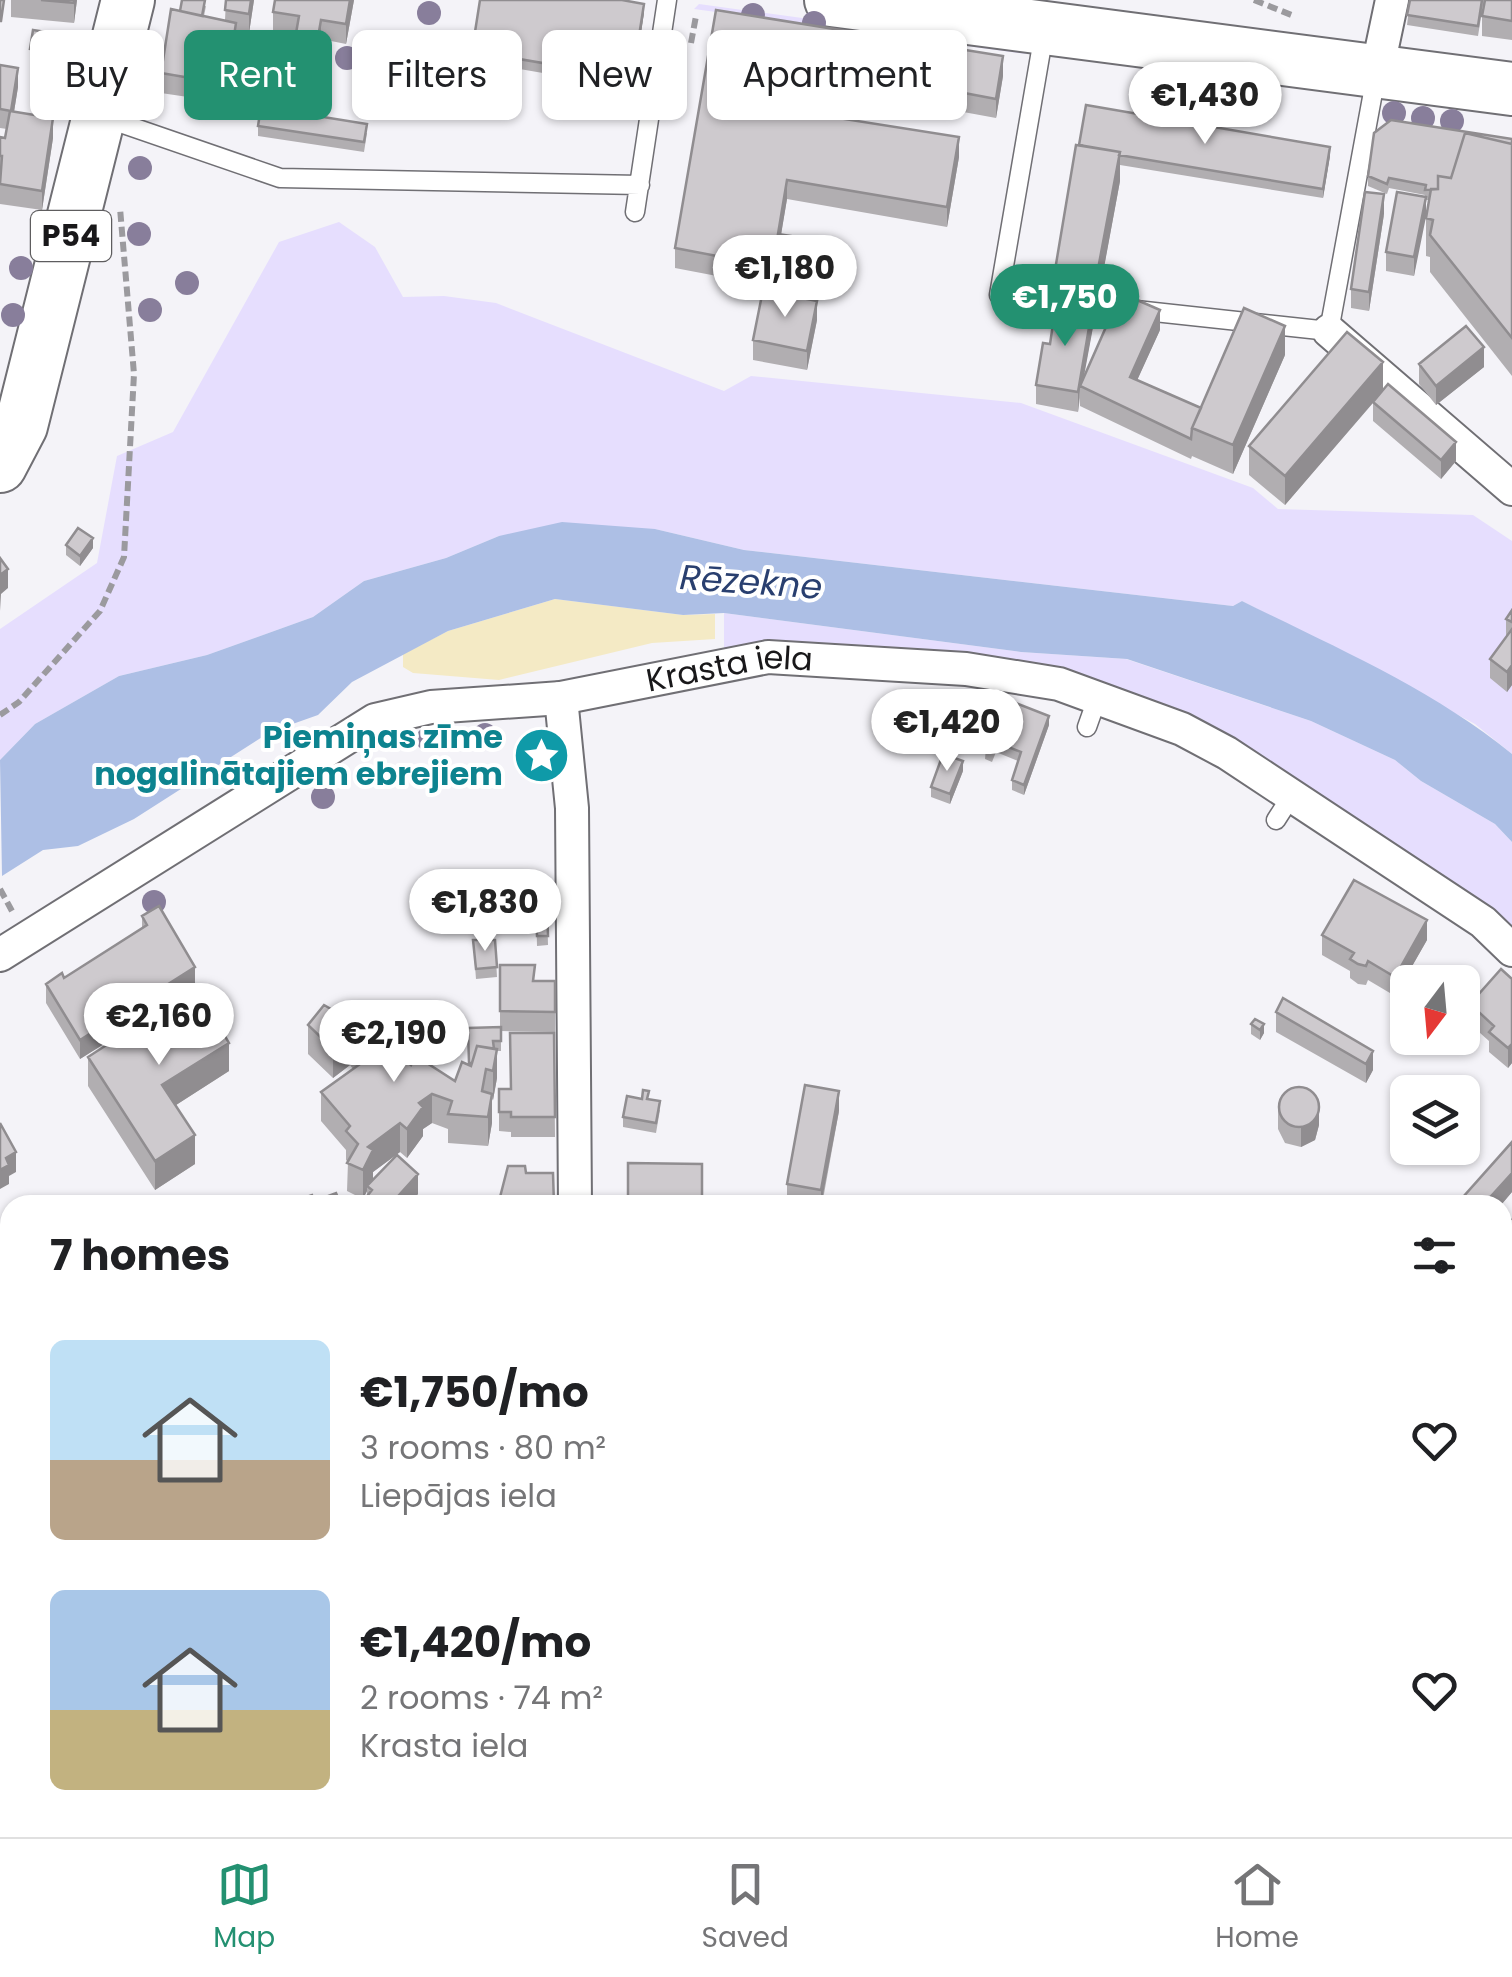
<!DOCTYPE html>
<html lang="en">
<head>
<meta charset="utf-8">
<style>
  :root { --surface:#fff; --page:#f2f2f2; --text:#202124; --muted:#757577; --line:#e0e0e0; --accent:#239171 }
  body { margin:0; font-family:Poppins,sans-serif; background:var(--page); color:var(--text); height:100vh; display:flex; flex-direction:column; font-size:38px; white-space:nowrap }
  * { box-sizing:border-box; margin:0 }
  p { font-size:32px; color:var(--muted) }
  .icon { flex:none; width:55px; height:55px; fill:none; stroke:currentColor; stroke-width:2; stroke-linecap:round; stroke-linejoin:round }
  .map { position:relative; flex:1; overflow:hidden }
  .side { position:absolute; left:0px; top:1195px; width:1512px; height:642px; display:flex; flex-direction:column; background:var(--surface); border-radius:30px 30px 0 0; box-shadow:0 2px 8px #0004 }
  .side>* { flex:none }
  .hud { position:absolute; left:30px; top:30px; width:1000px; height:90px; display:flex; gap:20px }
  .needle { width:65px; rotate:196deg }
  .tools { position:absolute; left:1390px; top:965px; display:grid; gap:20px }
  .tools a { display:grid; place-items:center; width:90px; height:90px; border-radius:15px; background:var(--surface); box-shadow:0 2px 8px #0004; font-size:50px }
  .price { position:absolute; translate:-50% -85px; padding:0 22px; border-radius:35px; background:#fff; color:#222; font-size:32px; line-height:65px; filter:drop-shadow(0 2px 5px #0008) }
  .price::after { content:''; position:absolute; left:50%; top:60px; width:30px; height:22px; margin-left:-15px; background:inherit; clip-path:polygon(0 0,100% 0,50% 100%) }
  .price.on { background:var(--accent); color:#fff }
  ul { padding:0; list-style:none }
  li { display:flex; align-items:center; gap:30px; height:250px; padding:0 50px }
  li span { display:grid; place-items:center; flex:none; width:280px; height:200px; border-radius:15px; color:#555 }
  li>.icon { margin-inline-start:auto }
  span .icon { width:120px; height:120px; fill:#fffc; stroke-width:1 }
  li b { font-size:42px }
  h2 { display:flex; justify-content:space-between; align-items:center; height:120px; padding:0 50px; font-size:42px }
  .tag { padding:0 35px; border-radius:15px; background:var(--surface); box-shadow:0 2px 8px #0004; font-size:35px; line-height:90px }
  .tag.on { background:var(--accent); color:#fff }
  .tabs { display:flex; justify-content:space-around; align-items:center; height:140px; border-top:2px solid var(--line); background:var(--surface); font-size:28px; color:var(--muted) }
  .tabs a { display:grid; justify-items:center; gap:5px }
  .tabs .on { color:var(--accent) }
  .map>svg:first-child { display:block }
</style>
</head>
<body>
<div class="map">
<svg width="1512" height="1837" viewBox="0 0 1512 1837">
  <rect width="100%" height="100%" fill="#f4f3f8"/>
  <path fill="#f2e4f8" d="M10,1760V1828H715L718,1837H0V1765Z"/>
  <path fill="#e6defe" d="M699,4L1021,48L1026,54L694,9Z
    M339,222L375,247L403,297L444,296L496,303L724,391L751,376L1021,403L1253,488L1278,509L1473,515L1512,541V754L1475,724L1242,601L1233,606L744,550L655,529L499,536L446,558L364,581L313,617L207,655L119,676L35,724L0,760V629L97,563L117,456L173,432L279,242Z
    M724,613L1021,652L1126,659L1311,721L1395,760L1421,781L1495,824L1512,842V930L1455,883L1220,733L880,651L781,641L724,649Z
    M1503,1332H1512V1837H1219L1216,1828H1502Z
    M767,1828H1049L1050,1837H771Z"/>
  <path fill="#f4eac5" d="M555,599L683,615L715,614V639L652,643L499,680L413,673L403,667V654L448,631Z"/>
  <path fill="#adbfe5" d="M562,522L655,529L744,550L1233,606L1242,601C1334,647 1431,688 1512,754V842L1495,824L1421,781L1395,760L1311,721L1127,659L1021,652L724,613L683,615L555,599L448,631L352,682L318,715L270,732L134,819L78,846L43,850L2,876L0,760L35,724L119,676L207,655L313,617L364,581L446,558L499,536Z
    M1048,1828H1154L1156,1837H1050Z"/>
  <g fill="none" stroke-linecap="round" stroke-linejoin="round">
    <defs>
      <path id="lane" d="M103,117L280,178L640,185
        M635,212L667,0
        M999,295L1044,33
        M1136,310L1329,331L1376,76
        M1087,727L1098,696
        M1276,820L1292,795
        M1502,1239L1512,1229
        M1502,1318H1512
        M0,1548L10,1540
        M1198,1828L1201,1837
        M12,1833L20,1828"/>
      <g id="street">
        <path d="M1377,71L1392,0"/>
        <path d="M1329,331L1512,489"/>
        <path d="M561,698L572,808L575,1205"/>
        <path id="s1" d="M0,955L375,720L431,707L561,698L768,657L966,669L1059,684L1182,729L1227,753L1483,922L1512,950"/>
        <path d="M749,1828L753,1837"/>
      </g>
      <path id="primary" d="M831,0L1512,89
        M0,466L21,426L128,0"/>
    </defs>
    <use href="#lane" stroke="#706f74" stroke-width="21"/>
    <use href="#street" stroke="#706f74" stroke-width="36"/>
    <use href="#primary" stroke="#706f74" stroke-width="56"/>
    <path stroke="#9b9a9e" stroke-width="6" stroke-dasharray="10 5" stroke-linecap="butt" d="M1254,0L1294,16
      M691,43L696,16
      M0,715L19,702L100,611L124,557L134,374L120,208
      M0,889L12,911
      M89,1837L103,1828
      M322,1837L325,1828
      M465,1837L479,1828"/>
    <use href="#lane" stroke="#fff" stroke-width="18"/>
    <use href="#street" stroke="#fff" stroke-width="32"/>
    <use href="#primary" stroke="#fff" stroke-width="52"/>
  </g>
  <g fill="#887e9b">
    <circle cx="429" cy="13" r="12"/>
    <circle cx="753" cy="15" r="12"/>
    <circle cx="814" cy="23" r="12"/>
    <circle cx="347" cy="58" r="12"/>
    <circle cx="268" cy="65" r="12"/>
    <circle cx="1394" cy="113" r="12"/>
    <circle cx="1423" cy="118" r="12"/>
    <circle cx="1452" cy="121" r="12"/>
    <circle cx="140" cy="168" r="12"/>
    <circle cx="139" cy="234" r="12"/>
    <circle cx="21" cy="268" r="12"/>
    <circle cx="187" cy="283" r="12"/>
    <circle cx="150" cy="310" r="12"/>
    <circle cx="13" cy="315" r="12"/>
    <circle cx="485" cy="735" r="12"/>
    <circle cx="428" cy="739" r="12"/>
    <circle cx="323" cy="797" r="12"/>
    <circle cx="154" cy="902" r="12"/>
  </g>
  <path fill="#b1aeb1" d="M11,0H77L74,23L11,17Z
    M226,0H254L249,33L236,31V42L229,88L211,85L208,100L161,93V73L180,11L206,6L204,16L225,20Z
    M275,0H354L346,44L321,39L317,63L295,59V35L273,32V12Z
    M1410,0H1512V40L1482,36V16L1484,6L1483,5L1478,36L1407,25Z
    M716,10L1003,76L996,118L822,86L818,111L804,109V113L959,157L947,227L787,199L781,234L791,256L785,289L675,268V248Z
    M644,13L637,59L577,49L572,78L472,61V51Z
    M59,44L57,62L30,59V49Z
    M0,65L18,87L14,112L53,138L42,210L0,204V137L5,138L7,129L0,128Z
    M258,126L367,133L364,152L258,136Z
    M1512,139V376L1430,272V257L1426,256V218L1429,200H1426L1414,276L1386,271V252L1425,195L1389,188L1387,194L1368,186V176Z
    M1076,145L1330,156L1323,198L1120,165V181L1083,379L1160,330L1137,380L1201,408L1285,355L1233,474L1192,456L1191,459L1080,406V398L1078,412L1036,404V385L1050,344L1053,323H1051V294Z
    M1384,214L1369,311L1351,308V289Z
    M817,320L807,370L753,360V340Z
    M1419,364L1484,367L1436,405L1419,384Z
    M1383,390L1456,461L1441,479L1373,421V403L1285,505L1249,475V446Z
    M66,545L93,548L80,566L66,555Z
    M1512,610V685L1507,692L1490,678V659L1506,637V619Z
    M1049,725L1024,795L1012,790V780L1018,761L996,752L992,762L985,759L986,747L972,742V732Z
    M963,771L950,804L931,797V787Z
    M536,906H547L548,945L537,946Z
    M142,916L195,987L80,1059L46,1003V984L64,978L142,928Z
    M1322,935L1427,940L1395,996L1368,980L1366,985L1358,984L1350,978V971L1322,955Z
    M473,940H495L497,977L476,979Z
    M500,965L535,981H555V1032L501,1031V1051H497V1078L493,1100L492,1099V1123L488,1146L448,1143V1129L432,1123L423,1129V1136L407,1158L400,1152L373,1172L372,1181L418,1194L408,1205H364V1200L367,1196V1191L363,1199L347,1191L348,1162L346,1160V1150L321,1121V1092L353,1069L350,1065L333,1078L308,1054V1025L363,1035L397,1054L411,1065L455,1081L469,1065L468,1028L500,1027Z
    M1512,979V1063L1508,1068L1489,1052V1041L1470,1024V1004Z
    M1276,1012L1373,1051V1070L1366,1083L1276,1032Z
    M1251,1024L1264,1033L1260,1040L1251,1034Z
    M554,1033L555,1137H511V1132L499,1131V1089H510Z
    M88,1057L229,1071L176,1105L195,1164L155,1190L88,1086Z
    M649,1099L660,1110L656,1133L623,1127V1117Z
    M1278,1109L1319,1125L1315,1140L1301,1147L1285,1143L1278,1129Z
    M839,1111L822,1205L787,1204V1184Z
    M1512,1192L1501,1205H1464V1196Z"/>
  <path fill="#908d90" d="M74,0H77L74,23Z
    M251,0H254L249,33V14Z
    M350,0H354L346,44V24Z
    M644,4V13L637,59V49Z
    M321,20V39L317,63V43Z
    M236,23V42L229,88V68Z
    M1003,56V76L996,118V99Z
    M211,65V85L208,100V81Z
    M822,66V86L818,111V91Z
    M18,68V87L11,130V111Z
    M53,118V138L42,210V191Z
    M959,137V157L947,227V207Z
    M1330,147V156L1323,198V189Z
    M1120,152V181L1082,387L1080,386L1078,412V392L1092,310V301Z
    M787,180V199L778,253V234Z
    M1384,194V214L1369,311V292Z
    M1426,197V217L1414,276V257Z
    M791,236V256L785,289V269Z
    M817,301V320L807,370V351Z
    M1160,310V330L1130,396V377Z
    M1285,326V355L1233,474V445Z
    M1484,347V367L1436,405V386Z
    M1383,362V391L1285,505V476Z
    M1456,442V461L1441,479V460Z
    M93,538V548L80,566V556Z
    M8,569V588L1,594L0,611V575Z
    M1512,665V685L1507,692V672Z
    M1049,716V725L1024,795V785Z
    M963,761V771L950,804V794Z
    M1427,920V940L1395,996V977Z
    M195,967V987L80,1059V1040Z
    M1264,1024V1033L1260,1040V1030Z
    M350,1036V1065L333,1078V1049Z
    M229,1043V1071L162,1114V1085Z
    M1512,1044V1063L1508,1068V1048Z
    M497,1049V1078L493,1100V1071Z
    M1373,1051V1070L1366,1083V1064Z
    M839,1091V1111L821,1205V1190Z
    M432,1094V1123L423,1129V1136L407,1158V1129L419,1103Z
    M492,1094V1123L488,1146V1117Z
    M1319,1105V1125L1315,1140L1301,1147V1128Z
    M400,1123V1152L373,1172V1179L369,1187L367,1186V1191L363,1199V1170L368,1147Z
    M195,1135V1164L155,1190V1161Z
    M16,1152V1172L9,1176V1184L0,1189V1170L6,1158Z
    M1512,1173V1192L1501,1205H1483Z
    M418,1174V1194L408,1205H390Z
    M269,1828H294V1837H254Z
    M816,1828H820V1836L788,1837Z"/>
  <path fill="#cecace" stroke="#908d90" stroke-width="2.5" d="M0,0H4L1,21H0Z
    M41,0H74V3Z
    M182,0H205L202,16L180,11Z
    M226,0H251L249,14L225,10Z
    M275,0H350L346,24L321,20L317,43L295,39L299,16L273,12Z
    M480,0H622L644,4L637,49L577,39L572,68L472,51Z
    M1410,0H1482L1478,26L1407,15Z
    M1485,0H1512V21L1482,16Z
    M171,9L236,23L229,68L211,65L208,81L161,73Z
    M716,10L1003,56L996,99L822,66L818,91L804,89L800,112L959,137L947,207L787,180L778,234L791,236L785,269L675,248Z
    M33,30L59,34L57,52L30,49Z
    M0,65L18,68L11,111L0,109Z
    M1086,105L1330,147L1323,189L1119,155L1120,152L1079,145Z
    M261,107L367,124L364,142L258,126Z
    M10,111L53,118L42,191L0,184L2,156H0V137L5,138Z
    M1391,120L1512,139V144L1465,133L1451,178L1438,176V189L1425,190L1426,185L1389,178L1387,184L1368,176L1374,133Z
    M1465,133L1512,144V338L1430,235L1433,220L1426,218L1431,189H1438V176L1451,178Z
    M1076,145L1120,152L1092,301L1051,294Z
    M1365,192L1384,194L1369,292L1351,289Z
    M1397,192L1426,197L1414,257L1386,252Z
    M763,290L817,301L807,351L753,340Z
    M1121,293L1160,310L1130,377L1201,408L1192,428L1191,439L1080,386Z
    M1056,304L1092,310L1078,392L1036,385L1043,343L1050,344Z
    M1244,308L1285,326L1233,445L1192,428Z
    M1466,326L1484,347L1436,386L1419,364Z
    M1347,332L1383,362L1285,476L1249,446Z
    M1388,384L1456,442L1441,460L1373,402Z
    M78,528L93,538L80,556L66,545Z
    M0,558L8,569L0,575Z
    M1512,610V622L1506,619Z
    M1512,629V665L1507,672L1490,659Z
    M998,696L1049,716L1024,785L1012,780L1021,752L996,742L992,752L985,749L990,739L972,732L984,698L996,702Z
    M943,754L963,761L950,794L931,787Z
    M1354,880L1427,920L1395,977L1368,961L1366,966L1358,964L1350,959L1354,953L1322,935Z
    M159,906L195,967L80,1040L46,984L62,973L64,978L147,925L142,916Z
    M536,906H547L548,936H537Z
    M473,940H495L497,967L476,969Z
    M500,965H535L533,981H555V1012L500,1011Z
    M1501,969L1512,979V1044L1508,1048L1489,1032L1494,1026L1470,1004Z
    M196,987L229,1043L162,1085L195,1135L155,1161L88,1057Z
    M1283,998L1373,1051L1366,1064L1276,1012Z
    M324,1005L355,1023L363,1035L377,1026L397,1054L411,1065L416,1056L455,1081L462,1062L471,1066L477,1046L497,1049L493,1071L486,1069L482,1091L492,1094L488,1117L448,1114L452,1101L432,1094L419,1103L423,1107L407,1129L400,1123L368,1147L373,1150L363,1170L347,1163L358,1144L346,1131L350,1126L321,1092L367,1059L350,1036L333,1049L308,1025Z
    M1255,1019L1264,1024L1260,1030L1251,1024Z
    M501,1027V1041H493L494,1049L477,1046L472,1063H469L468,1028Z
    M510,1033H554L555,1117H511V1112H499V1089H511Z
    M805,1085L839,1091L821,1190L787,1184Z
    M1279 1107a20 20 0 1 1 40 0a20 20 0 1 1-40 0Z
    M643,1090L649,1091L647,1099L660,1101L656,1123L623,1117L627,1096L642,1099Z
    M0,1123L16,1152L6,1158L9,1165L0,1170Z
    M1512,1142V1173L1483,1205H1474L1464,1196Z
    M397,1155L418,1174L390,1205H369L364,1200L372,1190L367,1186Z
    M628,1163L702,1164V1205H628Z
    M508,1166H525L526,1173H553L554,1205H498Z
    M336,1193L341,1205H304L301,1199L312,1195L315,1201Z
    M439,1199L456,1205H436Z
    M120,1828H269L254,1837H105Z
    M785,1828H816L788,1836Z"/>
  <defs>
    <symbol id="sight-disc" viewBox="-11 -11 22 22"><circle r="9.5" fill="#0f9aa8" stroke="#fff"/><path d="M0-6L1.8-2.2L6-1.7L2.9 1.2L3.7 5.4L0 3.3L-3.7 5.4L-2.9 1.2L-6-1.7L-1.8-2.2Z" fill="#fff"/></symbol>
  </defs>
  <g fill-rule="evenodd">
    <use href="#sight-disc" x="510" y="724" width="63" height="63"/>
  </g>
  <g text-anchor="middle" stroke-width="8" stroke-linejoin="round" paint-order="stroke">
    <rect fill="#fff" stroke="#5e5d5f" stroke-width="2.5" x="31" y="211" width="80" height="50" rx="8"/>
    <g font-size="30" font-weight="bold" fill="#19181a">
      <text x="71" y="246">P54</text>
    </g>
    <g font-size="32" fill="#19181a" stroke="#fff">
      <text dy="11" stroke="none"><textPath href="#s1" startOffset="802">Krasta iela</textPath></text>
    </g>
    <g font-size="32" font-weight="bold" fill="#0d838f" stroke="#fff" text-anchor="end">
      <text x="503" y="748">Piemiņas zīme<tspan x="503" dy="37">nogalinātajiem ebrejiem</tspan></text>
    </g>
    <g font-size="35" font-style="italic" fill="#293f6f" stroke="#fff">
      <text transform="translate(751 582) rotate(4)" y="12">Rēzekne</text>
    </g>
  </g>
</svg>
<div class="tools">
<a><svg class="needle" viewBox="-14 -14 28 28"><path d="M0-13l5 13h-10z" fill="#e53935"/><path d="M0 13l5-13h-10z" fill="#757577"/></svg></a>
<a><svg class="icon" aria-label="layers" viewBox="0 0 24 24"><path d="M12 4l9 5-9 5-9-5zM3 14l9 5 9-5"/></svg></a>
</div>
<b class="price" style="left:1205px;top:147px">€1,430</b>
<b class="price" style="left:785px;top:320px">€1,180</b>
<b class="price on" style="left:1065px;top:349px">€1,750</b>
<b class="price" style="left:947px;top:774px">€1,420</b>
<b class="price" style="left:485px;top:954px">€1,830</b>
<b class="price" style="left:159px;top:1068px">€2,160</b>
<b class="price" style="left:394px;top:1085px">€2,190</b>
<div class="hud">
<a class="tag">Buy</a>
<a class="tag on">Rent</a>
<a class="tag">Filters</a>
<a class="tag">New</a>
<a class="tag">Apartment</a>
</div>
<section class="side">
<h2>7 homes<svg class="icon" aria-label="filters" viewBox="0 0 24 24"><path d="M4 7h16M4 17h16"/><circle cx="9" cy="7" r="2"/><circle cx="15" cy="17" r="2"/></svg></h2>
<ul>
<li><span style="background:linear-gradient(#bfe0f5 60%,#b9a48a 0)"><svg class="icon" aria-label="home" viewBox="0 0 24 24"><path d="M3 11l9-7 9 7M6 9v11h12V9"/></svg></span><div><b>€1,750/mo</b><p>3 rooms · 80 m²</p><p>Liepājas iela</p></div><svg class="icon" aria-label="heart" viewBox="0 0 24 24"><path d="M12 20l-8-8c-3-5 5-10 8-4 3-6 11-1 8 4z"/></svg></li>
<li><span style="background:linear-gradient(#a9c7e8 60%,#c2b280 0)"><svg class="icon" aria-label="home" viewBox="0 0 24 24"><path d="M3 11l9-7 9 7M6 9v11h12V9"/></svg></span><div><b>€1,420/mo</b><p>2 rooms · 74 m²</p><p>Krasta iela</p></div><svg class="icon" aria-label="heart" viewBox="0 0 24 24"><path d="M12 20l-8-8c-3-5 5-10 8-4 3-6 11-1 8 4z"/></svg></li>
</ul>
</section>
</div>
<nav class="tabs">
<a class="on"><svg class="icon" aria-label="map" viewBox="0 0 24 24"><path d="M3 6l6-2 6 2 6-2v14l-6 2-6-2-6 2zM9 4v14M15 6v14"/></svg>Map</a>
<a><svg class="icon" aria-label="saved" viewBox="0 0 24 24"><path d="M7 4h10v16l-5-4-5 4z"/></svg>Saved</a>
<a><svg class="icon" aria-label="home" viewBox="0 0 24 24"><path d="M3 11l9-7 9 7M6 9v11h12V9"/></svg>Home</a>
</nav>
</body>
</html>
